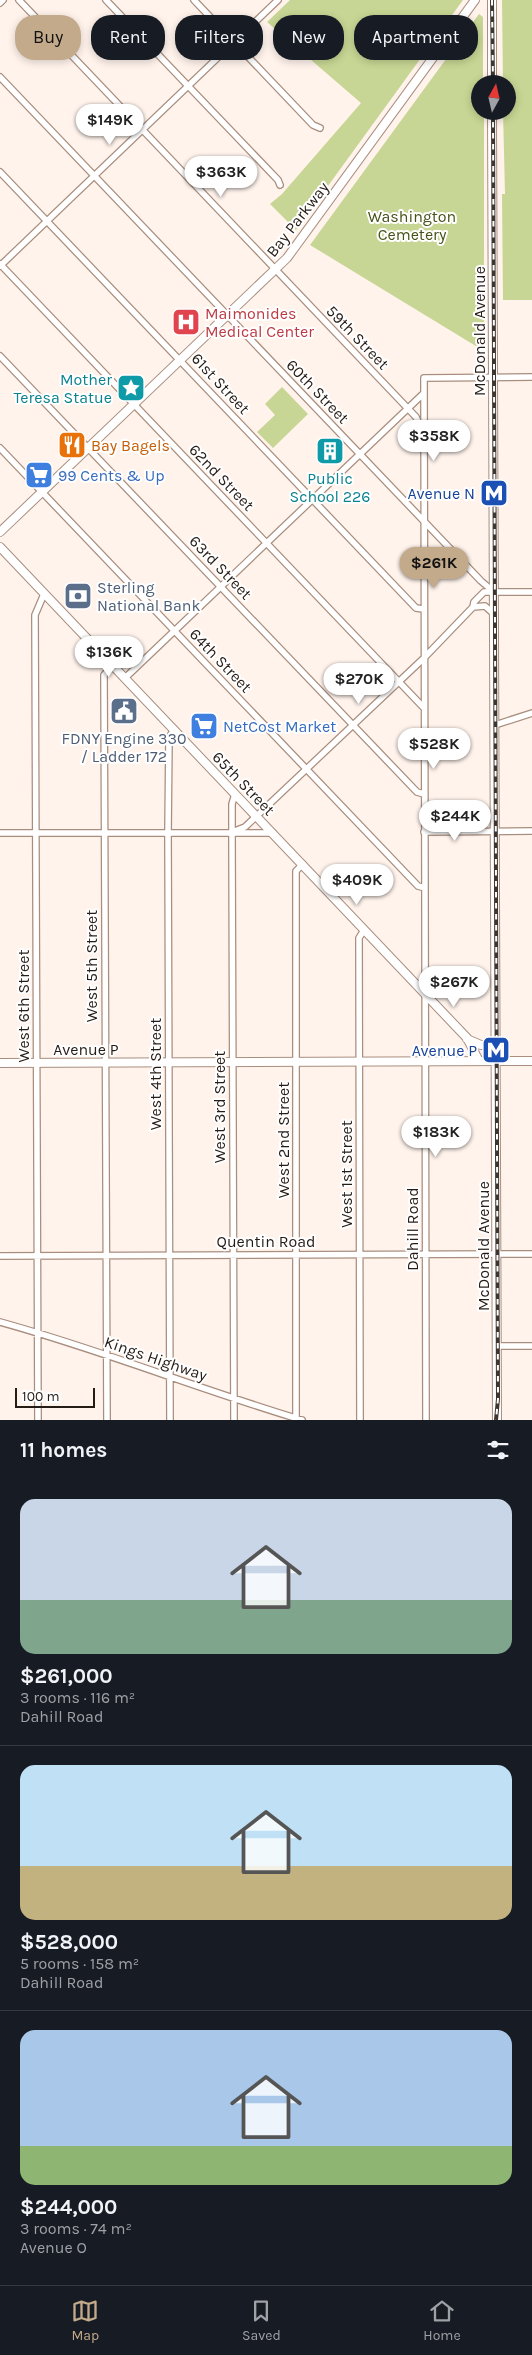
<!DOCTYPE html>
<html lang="en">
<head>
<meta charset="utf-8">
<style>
  :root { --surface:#171b24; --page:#20242c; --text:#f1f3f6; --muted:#9ea1a6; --line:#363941; --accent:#c3aa8b }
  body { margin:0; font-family:Karla,sans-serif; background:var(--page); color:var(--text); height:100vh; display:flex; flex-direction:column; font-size:19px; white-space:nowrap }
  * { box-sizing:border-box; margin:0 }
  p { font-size:16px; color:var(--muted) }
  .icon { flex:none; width:28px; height:28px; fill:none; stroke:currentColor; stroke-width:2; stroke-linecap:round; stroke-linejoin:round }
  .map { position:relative; height:1420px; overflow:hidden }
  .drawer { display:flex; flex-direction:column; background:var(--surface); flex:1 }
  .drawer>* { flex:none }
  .hud { position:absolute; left:15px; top:15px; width:502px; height:45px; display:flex; gap:10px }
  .needle { width:32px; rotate:8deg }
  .controls { position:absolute; left:471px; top:75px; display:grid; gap:10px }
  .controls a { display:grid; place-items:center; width:45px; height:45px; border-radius:50%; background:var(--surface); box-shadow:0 2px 8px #0003; font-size:25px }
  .scale { position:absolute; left:15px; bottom:12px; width:80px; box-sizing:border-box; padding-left:5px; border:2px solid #261c16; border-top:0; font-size:14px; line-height:18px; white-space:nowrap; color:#261c16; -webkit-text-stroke:4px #fff; paint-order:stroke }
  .price { position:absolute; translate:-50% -42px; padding:0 11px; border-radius:18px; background:#fff; color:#222; font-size:16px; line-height:32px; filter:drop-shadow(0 1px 2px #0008) }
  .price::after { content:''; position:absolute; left:50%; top:30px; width:15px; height:11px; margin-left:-8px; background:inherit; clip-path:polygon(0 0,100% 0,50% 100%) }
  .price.selected { background:var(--accent); color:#111 }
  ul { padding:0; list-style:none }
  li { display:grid; align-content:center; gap:10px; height:265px; padding:0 20px }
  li+li { border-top:1px solid var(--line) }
  li span { display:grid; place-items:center; height:155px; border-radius:15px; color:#555 }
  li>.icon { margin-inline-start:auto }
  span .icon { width:90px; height:90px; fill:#fffc; stroke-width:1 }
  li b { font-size:21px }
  h2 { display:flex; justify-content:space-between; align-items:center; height:60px; padding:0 20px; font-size:21px }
  .pill { padding:0 18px; border-radius:20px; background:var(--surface); box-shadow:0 2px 8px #0003; font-size:18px; line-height:45px }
  .pill.selected { background:var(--accent); color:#111 }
  .menu { display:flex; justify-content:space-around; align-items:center; height:70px; border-top:1px solid var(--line); background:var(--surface); font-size:14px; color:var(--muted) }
  .menu a { display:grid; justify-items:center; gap:2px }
  .menu .selected { color:var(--accent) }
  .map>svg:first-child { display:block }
</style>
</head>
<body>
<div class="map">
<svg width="532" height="1420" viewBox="0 0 532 1420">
  <rect width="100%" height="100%" fill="#fff3ec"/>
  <path fill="#c7d694" d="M290,0H463L296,230L270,204L282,194L361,103L267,22Z
    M502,0H532V300H503L502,194H505L503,111H508V84H503Z
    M479,14L483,17V84H480V111H484V351L310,245Z
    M282,387L308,414L273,448L257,432L275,415L265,404Z"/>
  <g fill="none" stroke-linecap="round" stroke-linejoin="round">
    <defs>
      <path id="minor" d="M19,0L416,417L423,433
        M106,0L278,180L280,185
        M194,0L313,125L320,128
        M0,3L3,0
        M0,77L481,581L494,592
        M0,172L416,608L423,609
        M0,264L424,708
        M0,266L278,0
        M0,356L417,792L424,794
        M0,448L418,886L425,888
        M473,607L485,606L494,614
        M125,678L423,394
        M495,725L532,713
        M232,832L245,827L424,658L473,607L474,602L484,592H532
        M424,832L532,831
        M0,833H273
        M0,1256L532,1254
        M0,1322C102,1350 201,1390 302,1420
        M497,1346H532
        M296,1418V871L303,864
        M38,1420L35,615L44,594
        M107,1420L104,675L113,665
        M170,1420L168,833L169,738L174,729
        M234,1420L232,840V804L235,794
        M360,1420L359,938L364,930
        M426,1420L424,378L532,377"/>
      <path id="major" d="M492,0V84
        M492,111L497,1420
        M0,532L287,258L475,0
        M0,547L467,1038L479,1061
        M467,1039L481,1045H496
        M0,1063L532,1061"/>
    </defs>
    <use href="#minor" stroke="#a98e7e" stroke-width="8"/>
    <use href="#major" stroke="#a98e7e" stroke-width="10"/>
    <use href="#minor" stroke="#fff" stroke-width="5.5"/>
    <use href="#major" stroke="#fff" stroke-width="8"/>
    <defs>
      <path id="rail" d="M492,0L493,84
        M493,111L498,1399L496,1420"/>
    </defs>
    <use href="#rail" stroke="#3f352f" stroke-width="4"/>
    <use href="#rail" stroke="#fff" stroke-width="2" stroke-dasharray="5.5" stroke-linecap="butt"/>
  </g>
  <defs>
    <symbol id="hospital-square" viewBox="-11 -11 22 22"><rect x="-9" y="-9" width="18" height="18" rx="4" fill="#e0444e" stroke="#fff"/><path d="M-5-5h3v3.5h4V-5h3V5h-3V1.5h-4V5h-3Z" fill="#fff"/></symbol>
    <symbol id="sight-square" viewBox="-11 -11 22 22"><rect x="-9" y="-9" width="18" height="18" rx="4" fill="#0f9aa8" stroke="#fff"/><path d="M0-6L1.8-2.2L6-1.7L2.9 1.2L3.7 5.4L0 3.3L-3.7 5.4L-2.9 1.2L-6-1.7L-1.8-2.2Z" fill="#fff"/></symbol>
    <symbol id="restaurant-square" viewBox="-11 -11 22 22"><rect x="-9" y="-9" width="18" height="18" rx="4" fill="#e8710a" stroke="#fff"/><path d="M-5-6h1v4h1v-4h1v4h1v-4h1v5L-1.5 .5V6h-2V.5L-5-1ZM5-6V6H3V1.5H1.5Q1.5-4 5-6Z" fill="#fff"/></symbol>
    <symbol id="building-square" viewBox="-11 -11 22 22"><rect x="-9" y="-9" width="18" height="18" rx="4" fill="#0f9aa8" stroke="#fff"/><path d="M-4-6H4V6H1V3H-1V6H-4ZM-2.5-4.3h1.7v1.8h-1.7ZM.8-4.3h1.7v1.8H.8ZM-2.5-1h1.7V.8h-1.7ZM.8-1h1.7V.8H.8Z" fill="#fff"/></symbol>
    <symbol id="supermarket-square" viewBox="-11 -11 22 22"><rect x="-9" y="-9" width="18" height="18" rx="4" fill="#3f7fe0" stroke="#fff"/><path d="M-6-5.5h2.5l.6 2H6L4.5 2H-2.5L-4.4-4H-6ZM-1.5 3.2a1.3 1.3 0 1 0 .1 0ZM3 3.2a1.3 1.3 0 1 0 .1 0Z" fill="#fff"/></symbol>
    <symbol id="metro-square" viewBox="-11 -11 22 22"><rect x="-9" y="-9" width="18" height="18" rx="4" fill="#1a4fb4" stroke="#fff"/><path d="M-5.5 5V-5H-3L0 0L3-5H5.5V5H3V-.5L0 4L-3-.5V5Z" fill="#fff"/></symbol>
    <symbol id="bank-square" viewBox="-11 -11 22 22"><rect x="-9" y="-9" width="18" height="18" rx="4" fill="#5c6f8a" stroke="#fff"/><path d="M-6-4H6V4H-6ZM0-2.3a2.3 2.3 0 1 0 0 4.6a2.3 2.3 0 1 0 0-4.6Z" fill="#fff"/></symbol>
    <symbol id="civic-square" viewBox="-11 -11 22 22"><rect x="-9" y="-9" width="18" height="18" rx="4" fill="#5c6f8a" stroke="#fff"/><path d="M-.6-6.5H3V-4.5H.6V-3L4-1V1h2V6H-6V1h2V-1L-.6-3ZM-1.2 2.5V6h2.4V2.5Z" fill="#fff"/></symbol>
  </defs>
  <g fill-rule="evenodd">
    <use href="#hospital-square" x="170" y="306" width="32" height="32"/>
    <use href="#sight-square" x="115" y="372" width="32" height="32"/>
    <use href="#restaurant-square" x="56" y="429" width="32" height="32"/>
    <use href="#building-square" x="314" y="435" width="32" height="32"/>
    <use href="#supermarket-square" x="23" y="459" width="32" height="32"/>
    <use href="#metro-square" x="478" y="477" width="32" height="32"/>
    <use href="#bank-square" x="62" y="580" width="32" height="32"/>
    <use href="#civic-square" x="108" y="695" width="32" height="32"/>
    <use href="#supermarket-square" x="188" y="710" width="32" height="32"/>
    <use href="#metro-square" x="480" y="1034" width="32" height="32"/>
  </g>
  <g text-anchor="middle" stroke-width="4" stroke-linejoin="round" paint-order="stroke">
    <g font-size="16" fill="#475217" stroke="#fff">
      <text x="412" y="222">Washington<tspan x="412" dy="18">Cemetery</tspan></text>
    </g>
    <g font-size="16" fill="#261c16" stroke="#fff">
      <text transform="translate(297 219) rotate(-52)" y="6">Bay Parkway</text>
      <text transform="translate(479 331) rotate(-90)" y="6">McDonald Avenue</text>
      <text transform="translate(358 337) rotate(46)" y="6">59th Street</text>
      <text transform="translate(221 383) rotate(47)" y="6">61st Street</text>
      <text transform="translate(318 391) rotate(46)" y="6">60th Street</text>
      <text transform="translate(222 477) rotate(46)" y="6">62nd Street</text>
      <text transform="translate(221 567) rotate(46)" y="6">63rd Street</text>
      <text transform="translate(221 660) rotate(46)" y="6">64th Street</text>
      <text transform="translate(244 783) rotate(46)" y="6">65th Street</text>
      <text transform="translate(91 966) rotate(-90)" y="6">West 5th Street</text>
      <text transform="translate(23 1006) rotate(-90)" y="6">West 6th Street</text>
      <text x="86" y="1055">Avenue P</text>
      <text transform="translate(155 1074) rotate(-90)" y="6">West 4th Street</text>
      <text transform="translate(219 1107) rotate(-90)" y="6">West 3rd Street</text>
      <text transform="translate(283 1140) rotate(-90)" y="6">West 2nd Street</text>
      <text transform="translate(346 1174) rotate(-90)" y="6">West 1st Street</text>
      <text transform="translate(412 1229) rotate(-90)" y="6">Dahill Road</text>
      <text x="266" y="1247">Quentin Road</text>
      <text transform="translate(483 1246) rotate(-90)" y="6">McDonald Avenue</text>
      <text transform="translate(156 1358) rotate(19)" y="6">Kings Highway</text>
    </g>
    <g font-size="16" fill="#be3a42" stroke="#fff" text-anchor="start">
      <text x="205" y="319">Maimonides<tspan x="205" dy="18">Medical Center</tspan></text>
    </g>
    <g font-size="16" fill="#0d838f" stroke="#fff" text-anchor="end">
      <text x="112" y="385">Mother<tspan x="112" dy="18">Teresa Statue</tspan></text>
      <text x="330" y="484" text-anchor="middle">Public<tspan x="330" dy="18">School 226</tspan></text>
    </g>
    <g font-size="16" fill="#c56008" stroke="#fff" text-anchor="start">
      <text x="91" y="451">Bay Bagels</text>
    </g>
    <g font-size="16" fill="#366cbe" stroke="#fff" text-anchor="start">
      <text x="58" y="481">99 Cents &amp; Up</text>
      <text x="223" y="732">NetCost Market</text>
    </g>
    <g font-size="16" fill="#164399" stroke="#fff" text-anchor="end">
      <text x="475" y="499">Avenue N</text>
      <text x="477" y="1056">Avenue P</text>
    </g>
    <g font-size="16" fill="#4e5e75" stroke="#fff" text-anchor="start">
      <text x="97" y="593">Sterling<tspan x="97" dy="18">National Bank</tspan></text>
      <text x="124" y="744" text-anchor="middle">FDNY Engine 330<tspan x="124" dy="18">/ Ladder 172</tspan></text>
    </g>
  </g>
</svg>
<div class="controls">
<a><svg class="needle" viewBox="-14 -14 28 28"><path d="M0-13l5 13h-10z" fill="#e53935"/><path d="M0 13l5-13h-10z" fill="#9ea1a6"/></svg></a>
</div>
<div class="scale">100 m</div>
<b class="price" style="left:110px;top:146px">$149K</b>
<b class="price" style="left:221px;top:198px">$363K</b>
<b class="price" style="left:434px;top:462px">$358K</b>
<b class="price selected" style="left:434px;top:589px">$261K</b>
<b class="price" style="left:109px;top:678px">$136K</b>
<b class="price" style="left:359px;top:705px">$270K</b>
<b class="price" style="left:434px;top:770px">$528K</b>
<b class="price" style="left:455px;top:842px">$244K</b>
<b class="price" style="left:357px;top:906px">$409K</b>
<b class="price" style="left:454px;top:1008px">$267K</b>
<b class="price" style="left:436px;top:1158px">$183K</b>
<div class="hud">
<a class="pill selected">Buy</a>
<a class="pill">Rent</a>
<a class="pill">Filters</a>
<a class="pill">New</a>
<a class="pill">Apartment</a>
</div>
</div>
<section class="drawer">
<h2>11 homes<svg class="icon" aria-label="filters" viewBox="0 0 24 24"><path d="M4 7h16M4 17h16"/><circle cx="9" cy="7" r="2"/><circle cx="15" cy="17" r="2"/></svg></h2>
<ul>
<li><span style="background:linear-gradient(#c9d6e8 65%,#7fa58c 0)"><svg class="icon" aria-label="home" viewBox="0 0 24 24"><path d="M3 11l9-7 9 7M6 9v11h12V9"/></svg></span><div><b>$261,000</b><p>3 rooms · 116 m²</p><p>Dahill Road</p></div></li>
<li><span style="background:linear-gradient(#bfe0f5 65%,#c2b280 0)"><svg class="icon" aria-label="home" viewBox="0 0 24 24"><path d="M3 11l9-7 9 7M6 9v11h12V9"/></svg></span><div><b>$528,000</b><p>5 rooms · 158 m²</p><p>Dahill Road</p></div></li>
<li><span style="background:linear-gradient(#a9c7e8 75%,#8fb573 0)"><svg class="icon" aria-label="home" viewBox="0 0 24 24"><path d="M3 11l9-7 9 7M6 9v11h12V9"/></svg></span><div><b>$244,000</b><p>3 rooms · 74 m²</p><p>Avenue O</p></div></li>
</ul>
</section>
<nav class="menu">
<a class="selected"><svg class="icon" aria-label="map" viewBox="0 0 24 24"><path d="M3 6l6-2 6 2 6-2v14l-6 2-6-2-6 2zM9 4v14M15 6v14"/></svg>Map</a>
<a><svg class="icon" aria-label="saved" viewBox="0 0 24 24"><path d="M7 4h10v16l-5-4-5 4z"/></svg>Saved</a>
<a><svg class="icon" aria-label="home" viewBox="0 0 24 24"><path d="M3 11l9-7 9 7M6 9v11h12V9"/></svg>Home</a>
</nav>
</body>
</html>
